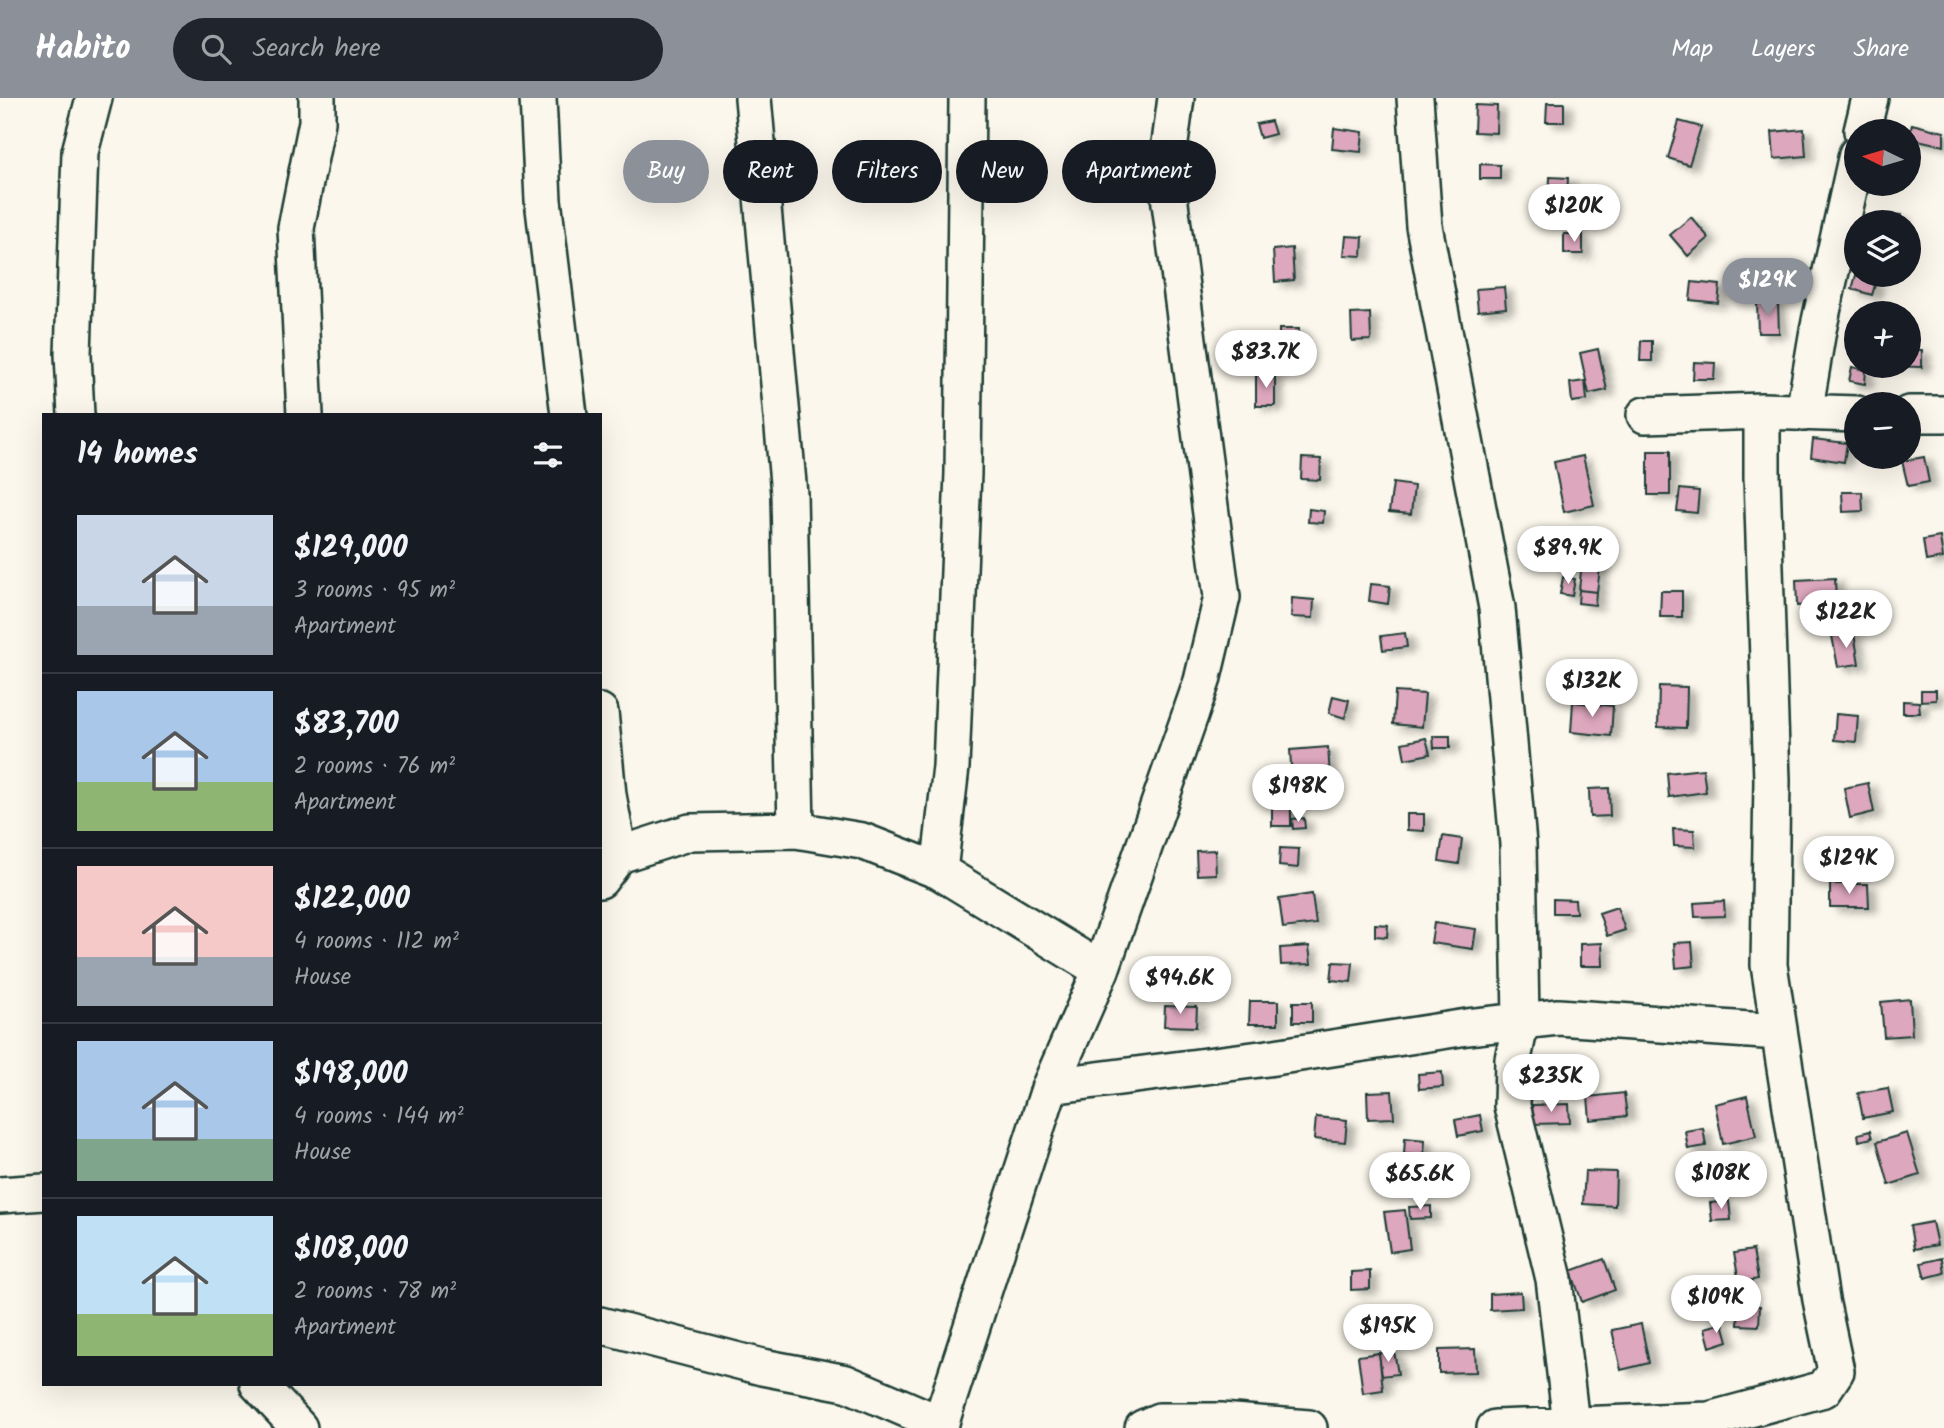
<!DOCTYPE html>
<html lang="en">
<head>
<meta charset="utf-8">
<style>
  :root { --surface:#171b24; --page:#20242c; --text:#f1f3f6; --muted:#9ea1a6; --line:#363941; --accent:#8c9099 }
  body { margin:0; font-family:Kalam,sans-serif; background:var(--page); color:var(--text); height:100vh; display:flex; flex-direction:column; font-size:26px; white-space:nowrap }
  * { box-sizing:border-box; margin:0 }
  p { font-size:23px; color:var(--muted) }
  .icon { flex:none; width:38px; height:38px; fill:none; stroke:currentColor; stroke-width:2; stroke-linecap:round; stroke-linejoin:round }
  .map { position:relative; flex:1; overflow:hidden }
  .panel { position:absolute; left:42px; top:315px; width:560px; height:973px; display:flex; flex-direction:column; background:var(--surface); border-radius:0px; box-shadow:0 7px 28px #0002 }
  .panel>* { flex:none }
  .guide { position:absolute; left:623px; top:42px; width:665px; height:63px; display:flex; gap:14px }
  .needle { width:46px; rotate:275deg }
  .buttons { position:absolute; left:1844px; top:21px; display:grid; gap:14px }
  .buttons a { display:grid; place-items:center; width:77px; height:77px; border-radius:50%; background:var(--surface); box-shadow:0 7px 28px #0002; font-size:35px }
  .price { position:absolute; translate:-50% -60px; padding:0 16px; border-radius:24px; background:#fff; color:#222; font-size:23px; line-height:46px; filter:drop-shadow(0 2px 4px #0008) }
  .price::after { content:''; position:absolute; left:50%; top:42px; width:21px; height:16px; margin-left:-10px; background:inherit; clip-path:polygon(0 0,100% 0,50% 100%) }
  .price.selected { background:var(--accent); color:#fff }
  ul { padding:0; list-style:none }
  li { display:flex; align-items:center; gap:21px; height:175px; padding:0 35px }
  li+li { border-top:2px solid var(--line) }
  li span { display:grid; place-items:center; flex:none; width:196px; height:140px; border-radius:0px; color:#555 }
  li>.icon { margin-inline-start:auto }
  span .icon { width:84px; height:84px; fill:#fffc; stroke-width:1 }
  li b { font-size:30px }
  h2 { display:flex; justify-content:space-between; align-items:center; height:84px; padding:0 35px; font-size:30px }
  .chip { padding:0 24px; border-radius:32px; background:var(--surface); box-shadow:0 7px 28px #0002; font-size:24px; line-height:63px }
  .chip.selected { background:var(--accent); color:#fff }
  header { display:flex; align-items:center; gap:42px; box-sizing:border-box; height:98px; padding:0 35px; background:var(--accent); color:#fff }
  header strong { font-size:33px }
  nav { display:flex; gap:38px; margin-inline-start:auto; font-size:24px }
  .search { width:490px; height:63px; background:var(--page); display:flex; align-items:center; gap:18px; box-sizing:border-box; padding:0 24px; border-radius:38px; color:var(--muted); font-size:26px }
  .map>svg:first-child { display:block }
</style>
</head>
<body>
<header>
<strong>Habito</strong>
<div class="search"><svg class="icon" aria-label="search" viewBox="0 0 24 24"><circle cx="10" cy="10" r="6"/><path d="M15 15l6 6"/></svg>Search here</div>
<nav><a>Map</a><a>Layers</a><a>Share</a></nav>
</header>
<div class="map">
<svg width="1944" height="1330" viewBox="0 0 1944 1330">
  <defs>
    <filter id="shadow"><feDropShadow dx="8" dy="4.5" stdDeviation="3.5" flood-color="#0004"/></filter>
  </defs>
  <rect width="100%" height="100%" fill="#fbf7ec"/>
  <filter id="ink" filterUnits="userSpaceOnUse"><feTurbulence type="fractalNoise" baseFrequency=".0143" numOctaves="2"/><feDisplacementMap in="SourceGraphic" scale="14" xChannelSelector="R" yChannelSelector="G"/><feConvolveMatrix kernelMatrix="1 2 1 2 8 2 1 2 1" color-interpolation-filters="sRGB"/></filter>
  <g filter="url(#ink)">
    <path fill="#dda7bd" stroke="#1f3d34" stroke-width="2" filter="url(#shadow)" d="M1547,5H1564V24H1546Z
      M1475,7L1497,8L1496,35L1474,34Z
      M1271,23L1275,36L1260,40L1256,26Z
      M1679,23L1701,29L1689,67L1668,60Z
      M1912,26L1944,34V48L1909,40Z
      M1334,30L1363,34L1361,54L1332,51Z
      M1804,31L1806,58L1774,61L1772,34Z
      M1480,66L1500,67V81H1480Z
      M1550,79L1568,80L1567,101L1549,100Z
      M1887,116L1902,117V124H1886Z
      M1691,119L1709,140L1688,158L1670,137Z
      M1564,136H1583V156H1564Z
      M1346,138L1363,139L1362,158L1344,157Z
      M1292,150L1294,182L1275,184L1273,152Z
      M1856,177L1876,184L1872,197L1852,191Z
      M1692,184L1720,187L1718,205L1690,202Z
      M1504,189L1506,210L1478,213L1476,191Z
      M1778,204L1779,235H1758L1757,205Z
      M1370,215L1371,242L1352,243L1351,216Z
      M1279,231H1299L1298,261L1279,260Z
      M1641,243H1652V263H1640Z
      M1598,251L1607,292L1589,296L1580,255Z
      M1909,252H1922V269L1878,268H1909Z
      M1694,264L1715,265L1714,281H1693Z
      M1852,269L1866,272L1865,286L1849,283Z
      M1256,277H1275V308H1256Z
      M1585,283L1587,302L1572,304L1570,285Z
      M1813,341L1847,345L1844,364L1811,359Z
      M1648,353H1670V397H1648Z
      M1583,358L1594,407L1564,414L1554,364Z
      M1924,359L1929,384L1908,388L1902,363Z
      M1302,360L1321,361L1320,382L1301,381Z
      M1393,385L1414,388L1411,416L1389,414Z
      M1680,391L1699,393L1697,415L1677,413Z
      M1842,394H1862L1863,413L1843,414Z
      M1309,411L1324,413L1323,425L1308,424Z
      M1940,439L1943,460L1926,463L1923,442Z
      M1583,453L1602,455L1597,494L1579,492Z
      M1562,455L1576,456L1575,468L1562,467Z
      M1563,479L1575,481L1572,498L1560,496Z
      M1835,480L1836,506L1797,508L1796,482Z
      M1371,486L1390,488L1388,506L1369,503Z
      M1579,492L1596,494L1595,507L1578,505Z
      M1661,493H1682V519H1660Z
      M1292,500L1314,502L1313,520L1291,519Z
      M1405,535L1407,549L1383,552L1381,538Z
      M1854,535L1859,566L1838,569L1832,538Z
      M1554,579L1570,581L1568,595L1552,593Z
      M1659,588L1687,589L1686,630L1658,629Z
      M1921,592H1936V602L1921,603Z
      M1395,594L1425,596L1422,629L1393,626Z
      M1333,598L1349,602L1345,620L1329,615Z
      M1903,603L1919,604L1920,615H1903Z
      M1573,604L1613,608L1611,638L1571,634Z
      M1836,616L1858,618L1856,644L1834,642Z
      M1433,638H1450V650H1434Z
      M1426,640L1430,656L1405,661L1402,645Z
      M1328,649L1330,678L1292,681L1290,652Z
      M1703,671L1706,694L1669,699L1667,675Z
      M1868,685L1874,714L1850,720L1844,690Z
      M1609,690L1610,718L1590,719L1589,691Z
      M1272,708H1291V728H1272Z
      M1407,716H1424V733L1407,732Z
      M1304,720L1305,730L1293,731L1292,721Z
      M1673,731L1694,732L1695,749L1674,748Z
      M1443,738L1462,741L1459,766L1439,763Z
      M1280,750L1299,751L1298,770L1279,768Z
      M1215,752L1216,776L1197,777L1196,753Z
      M1830,786H1868L1869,809H1830Z
      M1312,796L1316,826L1283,830L1279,801Z
      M1553,801L1575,802L1576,815H1553Z
      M1724,803L1725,818L1695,819L1694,805Z
      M1617,809L1625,832L1607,838L1599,815Z
      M1434,825L1476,831L1473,851L1431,845Z
      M1375,826L1388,827L1387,839L1375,838Z
      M1692,844L1694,868L1676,870L1674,845Z
      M1602,845L1603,868H1580V846Z
      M1309,848L1311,866L1281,867L1280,850Z
      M1333,864L1353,865L1351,884L1331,882Z
      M1910,901L1912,937L1884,939L1881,904Z
      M1250,903H1278V926H1249Z
      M1293,904H1312V924H1293Z
      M1165,908L1197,909L1196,929L1164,928Z
      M1442,974L1443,989L1419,991L1418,976Z
      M1888,990L1893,1014L1863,1020L1858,995Z
      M1392,993L1394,1020L1368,1021L1367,994Z
      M1624,995L1627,1018L1590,1022L1588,999Z
      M1747,998L1756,1038L1723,1046L1715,1006Z
      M1569,1006L1570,1025L1533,1026L1532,1007Z
      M1480,1017L1483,1033L1458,1038L1455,1022Z
      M1316,1019L1347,1022L1345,1044L1314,1041Z
      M1703,1030L1706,1048L1688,1051L1685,1033Z
      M1870,1033L1872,1040L1859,1043L1858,1036Z
      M1907,1035L1920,1077L1889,1087L1877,1044Z
      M1405,1040L1425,1042L1424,1058L1404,1056Z
      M1585,1073L1616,1074L1615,1108L1583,1106Z
      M1437,1074L1440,1087L1423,1091L1420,1077Z
      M1729,1103L1731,1122L1712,1123L1710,1105Z
      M1431,1108V1120L1410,1121L1409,1109Z
      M1405,1112L1410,1151L1390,1154L1384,1114Z
      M1932,1124L1937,1147L1914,1151L1910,1128Z
      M1753,1152L1758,1181L1739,1185L1734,1155Z
      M1942,1160L1944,1175L1925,1180L1921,1165Z
      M1604,1161L1615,1192L1582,1204L1571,1173Z
      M1370,1173V1191L1351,1192V1174Z
      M1521,1194L1522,1210L1490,1212V1196Z
      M1739,1207L1760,1208L1759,1228L1738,1227Z
      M1723,1225L1728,1243L1710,1249L1705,1230Z
      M1641,1226L1649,1265L1621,1272L1612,1232Z
      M1475,1251L1476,1274L1439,1275V1252Z
      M1394,1253L1398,1276L1382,1278L1379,1255Z
      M1379,1255L1383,1292L1363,1295L1358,1258Z"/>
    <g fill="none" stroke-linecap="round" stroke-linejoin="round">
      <defs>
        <path id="minor" d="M538,0L543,102L569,317
          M753,0L789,396L796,732
          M1415,0L1424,128L1497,510L1518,746L1521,923L1513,961L1512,1008L1554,1181L1571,1326
          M1862,33L1870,0
          M1804,315L1818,232L1857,56
          M1909,316H1944
          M76,317L73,256L80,54L94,0
          M305,317L296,130L317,24V0
          M1645,317L1762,313L1857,316
          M600,614L608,697L619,757
          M939,773L951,669L963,375L967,0
          M600,782L619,757L690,734L796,732L862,743L939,773L1101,872
          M1050,988L1268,960L1467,929L1558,919L1779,934
          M0,1097L44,1094
          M600,1227L762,1269L846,1285L941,1326
          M258,1286L299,1330
          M939,1330L1050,988L1101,872L1202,583L1222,499L1166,75L1176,0
          M1143,1330L1159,1323H1221L1309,1330
          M1495,1330L1709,1322L1824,1291L1836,1273L1821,1202L1769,867L1772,682L1762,379V313"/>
      </defs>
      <use href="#minor" stroke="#1f3d34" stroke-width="40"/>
      <use href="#minor" stroke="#fbf7ec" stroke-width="35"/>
    </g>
  </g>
</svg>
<div class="buttons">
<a><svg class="needle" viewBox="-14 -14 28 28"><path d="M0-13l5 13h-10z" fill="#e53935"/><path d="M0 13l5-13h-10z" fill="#9ea1a6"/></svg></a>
<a><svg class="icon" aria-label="layers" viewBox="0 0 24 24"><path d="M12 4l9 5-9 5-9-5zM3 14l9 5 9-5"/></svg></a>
<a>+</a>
<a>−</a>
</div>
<b class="price" style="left:1574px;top:146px">$120K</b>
<b class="price selected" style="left:1768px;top:220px">$129K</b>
<b class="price" style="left:1266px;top:292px">$83.7K</b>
<b class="price" style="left:1568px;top:488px">$89.9K</b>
<b class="price" style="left:1846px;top:552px">$122K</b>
<b class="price" style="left:1592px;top:621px">$132K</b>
<b class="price" style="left:1298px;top:726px">$198K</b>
<b class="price" style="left:1849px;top:798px">$129K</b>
<b class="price" style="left:1180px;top:918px">$94.6K</b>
<b class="price" style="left:1551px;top:1016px">$235K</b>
<b class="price" style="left:1721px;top:1113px">$108K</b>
<b class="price" style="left:1420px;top:1114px">$65.6K</b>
<b class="price" style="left:1716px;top:1237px">$109K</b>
<b class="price" style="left:1388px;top:1266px">$195K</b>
<div class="guide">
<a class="chip selected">Buy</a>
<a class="chip">Rent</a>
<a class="chip">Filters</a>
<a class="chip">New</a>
<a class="chip">Apartment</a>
</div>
<section class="panel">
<h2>14 homes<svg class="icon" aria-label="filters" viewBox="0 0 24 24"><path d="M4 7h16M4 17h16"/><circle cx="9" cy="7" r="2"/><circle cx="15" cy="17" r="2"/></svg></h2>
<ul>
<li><span style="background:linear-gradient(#c9d6e8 65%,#9aa5b1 0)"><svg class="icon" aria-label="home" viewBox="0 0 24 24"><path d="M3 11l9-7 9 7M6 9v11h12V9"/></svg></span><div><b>$129,000</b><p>3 rooms · 95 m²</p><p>Apartment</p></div></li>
<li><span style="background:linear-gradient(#a9c7e8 65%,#8fb573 0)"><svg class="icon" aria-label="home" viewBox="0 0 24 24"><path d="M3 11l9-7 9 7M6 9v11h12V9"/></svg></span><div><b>$83,700</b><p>2 rooms · 76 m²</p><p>Apartment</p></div></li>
<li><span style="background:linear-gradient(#f6c9c9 65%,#9aa5b1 0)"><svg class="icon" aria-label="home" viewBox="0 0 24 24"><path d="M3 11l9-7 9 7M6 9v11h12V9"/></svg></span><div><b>$122,000</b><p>4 rooms · 112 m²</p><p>House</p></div></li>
<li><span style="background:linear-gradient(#a9c7e8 70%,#7fa58c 0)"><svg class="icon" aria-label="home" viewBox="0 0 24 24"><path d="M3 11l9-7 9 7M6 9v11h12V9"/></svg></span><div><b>$198,000</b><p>4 rooms · 144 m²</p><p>House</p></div></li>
<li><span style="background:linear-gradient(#bfe0f5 70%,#8fb573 0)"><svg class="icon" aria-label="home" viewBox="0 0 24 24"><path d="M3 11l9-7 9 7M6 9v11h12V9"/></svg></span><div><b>$108,000</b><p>2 rooms · 78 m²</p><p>Apartment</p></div></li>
</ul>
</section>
</div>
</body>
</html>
